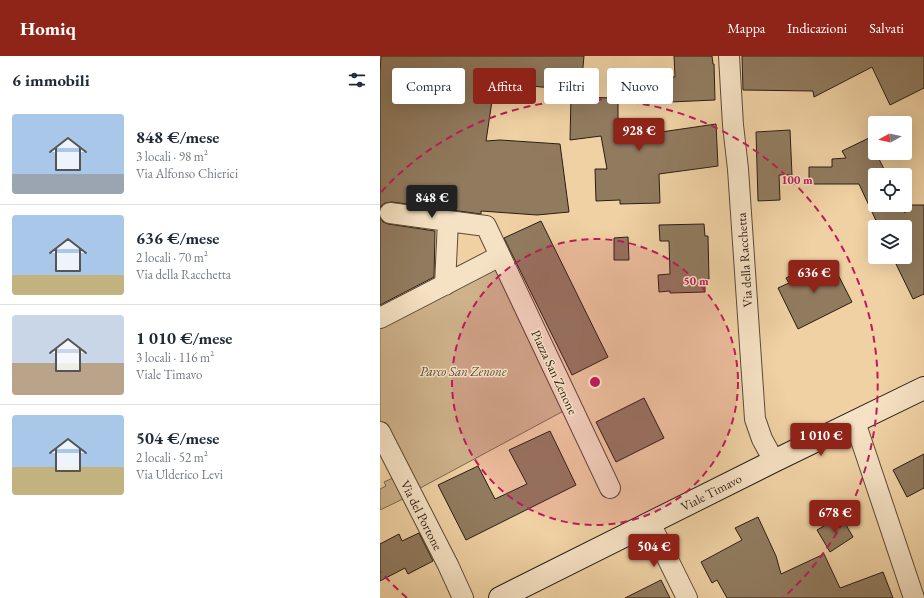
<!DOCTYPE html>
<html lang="it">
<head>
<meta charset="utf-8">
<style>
  :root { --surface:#fff; --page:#f6f6f7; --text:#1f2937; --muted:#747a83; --line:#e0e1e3; --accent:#8f2418 }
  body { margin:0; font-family:"EB Garamond",serif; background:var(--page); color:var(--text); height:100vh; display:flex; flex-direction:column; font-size:15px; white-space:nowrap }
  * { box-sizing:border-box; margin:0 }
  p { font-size:13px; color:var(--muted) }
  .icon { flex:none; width:22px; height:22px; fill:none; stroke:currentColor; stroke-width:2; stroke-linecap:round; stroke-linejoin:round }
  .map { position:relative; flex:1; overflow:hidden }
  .drawer { display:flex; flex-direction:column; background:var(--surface); width:380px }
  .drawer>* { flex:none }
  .guide { position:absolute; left:12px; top:12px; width:380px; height:36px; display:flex; gap:8px }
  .needle { width:26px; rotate:262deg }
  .buttons { position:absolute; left:488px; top:60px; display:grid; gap:8px }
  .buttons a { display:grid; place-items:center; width:44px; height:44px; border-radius:4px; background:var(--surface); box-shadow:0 4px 16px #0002; font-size:20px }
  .price { position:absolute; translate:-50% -34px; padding:0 9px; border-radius:4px; background:var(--accent); color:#fff; font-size:13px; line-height:26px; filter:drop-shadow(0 1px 2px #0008) }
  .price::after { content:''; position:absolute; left:50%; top:24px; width:12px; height:9px; margin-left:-6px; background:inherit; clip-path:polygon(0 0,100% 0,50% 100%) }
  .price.on { background:#222; color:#fff }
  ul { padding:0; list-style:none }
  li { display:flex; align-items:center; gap:12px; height:100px; padding:0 12px }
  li+li { border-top:1px solid var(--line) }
  li span { display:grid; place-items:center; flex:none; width:112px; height:80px; border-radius:4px; color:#555 }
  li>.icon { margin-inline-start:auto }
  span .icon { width:48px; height:48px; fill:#fffc; stroke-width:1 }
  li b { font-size:17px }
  h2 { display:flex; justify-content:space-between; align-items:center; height:48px; padding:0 12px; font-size:17px }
  .pill { padding:0 14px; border-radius:4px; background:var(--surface); box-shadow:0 4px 16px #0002; font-size:14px; line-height:36px }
  .pill.on { background:var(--accent); color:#fff }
  header { display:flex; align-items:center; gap:24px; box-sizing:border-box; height:56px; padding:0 20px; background:var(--accent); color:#fff }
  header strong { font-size:19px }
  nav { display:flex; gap:22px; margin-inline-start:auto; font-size:14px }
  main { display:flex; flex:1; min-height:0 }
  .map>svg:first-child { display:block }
</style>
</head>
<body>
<header>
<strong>Homiq</strong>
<nav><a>Mappa</a><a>Indicazioni</a><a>Salvati</a></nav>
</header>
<main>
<section class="drawer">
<h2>6 immobili<svg class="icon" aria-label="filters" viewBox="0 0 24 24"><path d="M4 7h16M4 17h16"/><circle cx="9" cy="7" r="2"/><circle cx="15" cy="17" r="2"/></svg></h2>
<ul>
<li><span style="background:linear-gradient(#a9c7e8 75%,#9aa5b1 0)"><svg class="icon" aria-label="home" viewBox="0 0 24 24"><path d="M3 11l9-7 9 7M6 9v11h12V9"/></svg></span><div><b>848 €/mese</b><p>3 locali · 98 m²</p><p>Via Alfonso Chierici</p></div></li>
<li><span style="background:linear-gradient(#a9c7e8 75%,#c2b280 0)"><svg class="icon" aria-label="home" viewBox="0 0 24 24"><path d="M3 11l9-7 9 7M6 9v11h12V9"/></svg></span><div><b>636 €/mese</b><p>2 locali · 70 m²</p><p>Via della Racchetta</p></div></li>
<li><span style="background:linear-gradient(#c9d6e8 60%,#b9a48a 0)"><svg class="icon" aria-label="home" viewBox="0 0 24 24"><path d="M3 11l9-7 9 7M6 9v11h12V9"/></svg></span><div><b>1 010 €/mese</b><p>3 locali · 116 m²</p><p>Viale Timavo</p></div></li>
<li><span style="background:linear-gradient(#a9c7e8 65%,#c2b280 0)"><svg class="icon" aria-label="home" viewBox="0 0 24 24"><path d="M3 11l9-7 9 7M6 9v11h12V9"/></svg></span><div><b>504 €/mese</b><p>2 locali · 52 m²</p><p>Via Ulderico Levi</p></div></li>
</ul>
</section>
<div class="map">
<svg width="544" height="542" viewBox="0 0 544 542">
  <rect width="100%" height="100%" fill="#efd1a3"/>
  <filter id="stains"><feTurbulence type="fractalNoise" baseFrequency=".005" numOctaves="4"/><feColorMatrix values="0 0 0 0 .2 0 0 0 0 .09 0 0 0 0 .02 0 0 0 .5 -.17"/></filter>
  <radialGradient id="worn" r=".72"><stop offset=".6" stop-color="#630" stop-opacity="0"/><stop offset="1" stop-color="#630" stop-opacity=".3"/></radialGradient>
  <path fill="#ceb28b" stroke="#7c6850" d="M120,200L191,351L31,437L0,376V262Z
    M15,421L25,442L0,454V433L6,430L4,426Z"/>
  <path fill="#917b5f" stroke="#2b1d15" d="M1,0H204L201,33L161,31L115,25L106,85L120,84L180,88L189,156L157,159L101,155V158L12,146L5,147L1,150L0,152V17Z
    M294,0H332L333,8H334L335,44L290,46L289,21H295Z
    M362,0H544V32L510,49L492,11L434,41L433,35L363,34Z
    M191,41L238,42V64H241L240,82L336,68L338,110L279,118L280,147L240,148V144L216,145L215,113H227L221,80L190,84Z
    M410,74L412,119H399L400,144L378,145L376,76Z
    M489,82L495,94V97H496L507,119H495V149H521L525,157V149H544V238L533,243L516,208L523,205L521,201H525V171H499L479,128H429V111H452V103L466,102L462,95Z
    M0,162L3,166L8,168L55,175L54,221L0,249Z
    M161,165L228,301L192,319L124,182Z
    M324,168L325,180H328L329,223H325V236L290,237V235L279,236L278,219L290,218L289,185H280L279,169Z
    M248,181L249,204H234V182Z
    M451,205L472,246L418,273L398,232L409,227L406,222L423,213L425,218Z
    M264,342L284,382L236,406L216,366Z
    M170,375L196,429L86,484L58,429L98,410L115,443L147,428L129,394Z
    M544,398V432L527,441L513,414Z
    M461,460L473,481L450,496L437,474Z
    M378,461L396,500L401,518L444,498L460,532L503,516L513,542H347L337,524L332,527L321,506L362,484L355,472Z
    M39,477L53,505L28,518L25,512L0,525V488L19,478L22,485Z
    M281,524L290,542H245Z"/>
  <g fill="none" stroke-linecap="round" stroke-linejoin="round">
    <defs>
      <path id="street" d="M349,0L353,69L358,113L375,363L382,383L394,405
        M10,157L68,165
        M65,229L68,165L106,170L230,432
        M0,262L120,200
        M475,366L534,542
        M0,376L68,509L83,542
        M270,467L307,542"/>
      <path id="secondary" d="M120,542L394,405L544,332"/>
    </defs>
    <use href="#street" stroke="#5c4a38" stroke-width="22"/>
    <use href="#secondary" stroke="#2b1d15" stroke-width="24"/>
    <use href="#street" stroke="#f5e1c3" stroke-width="20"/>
    <use href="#secondary" stroke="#f5e1c3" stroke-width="22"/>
  </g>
  <circle cx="215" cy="326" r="143" fill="#c2185b" fill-opacity=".12"/>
  <g fill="none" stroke="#c2185b" stroke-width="2" stroke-dasharray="7 5">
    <circle cx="215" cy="326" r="143"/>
    <path d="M27 542A286 286 0 0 1 1 516M1 136A286 286 0 1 1 403 542"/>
  </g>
  <g text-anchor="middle" stroke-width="3" stroke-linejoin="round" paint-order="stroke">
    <g font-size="13" fill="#2b1d15" stroke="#f5e1c3">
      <text transform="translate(364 204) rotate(-94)" y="5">Via della Racchetta</text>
      <text transform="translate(175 316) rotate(65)" y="5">Piazza San Zenone</text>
      <text transform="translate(331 436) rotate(-27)" y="5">Viale Timavo</text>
      <text transform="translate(42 459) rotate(63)" y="5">Via del Portone</text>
    </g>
    <g font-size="13" font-style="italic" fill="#5c4a38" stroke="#f5e1c3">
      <text x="83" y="320">Parco San Zenone</text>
    </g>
  </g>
  <circle cx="215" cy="326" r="6" fill="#c2185b" stroke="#f5e1c3" stroke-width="2"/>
  <g font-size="12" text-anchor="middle" font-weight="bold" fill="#c2185b" stroke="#f5e1c3" stroke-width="3" stroke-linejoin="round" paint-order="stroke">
    <text x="417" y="128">100 m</text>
    <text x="316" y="229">50 m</text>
  </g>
  <rect width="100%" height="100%" filter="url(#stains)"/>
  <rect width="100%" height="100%" fill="url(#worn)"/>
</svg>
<div class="buttons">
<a><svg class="needle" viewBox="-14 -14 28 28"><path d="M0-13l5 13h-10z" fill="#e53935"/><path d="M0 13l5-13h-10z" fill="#747a83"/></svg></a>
<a><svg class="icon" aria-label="locate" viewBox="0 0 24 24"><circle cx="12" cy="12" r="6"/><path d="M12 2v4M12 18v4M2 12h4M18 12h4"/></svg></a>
<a><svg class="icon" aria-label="layers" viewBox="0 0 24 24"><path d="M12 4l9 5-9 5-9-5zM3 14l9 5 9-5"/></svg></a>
</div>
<b class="price" style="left:259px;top:96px">928 €</b>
<b class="price on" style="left:52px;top:163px">848 €</b>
<b class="price" style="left:434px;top:238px">636 €</b>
<b class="price" style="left:441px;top:401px">1 010 €</b>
<b class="price" style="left:455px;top:478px">678 €</b>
<b class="price" style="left:274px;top:512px">504 €</b>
<div class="guide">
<a class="pill">Compra</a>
<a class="pill on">Affitta</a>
<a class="pill">Filtri</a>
<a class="pill">Nuovo</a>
</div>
</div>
</main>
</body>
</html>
